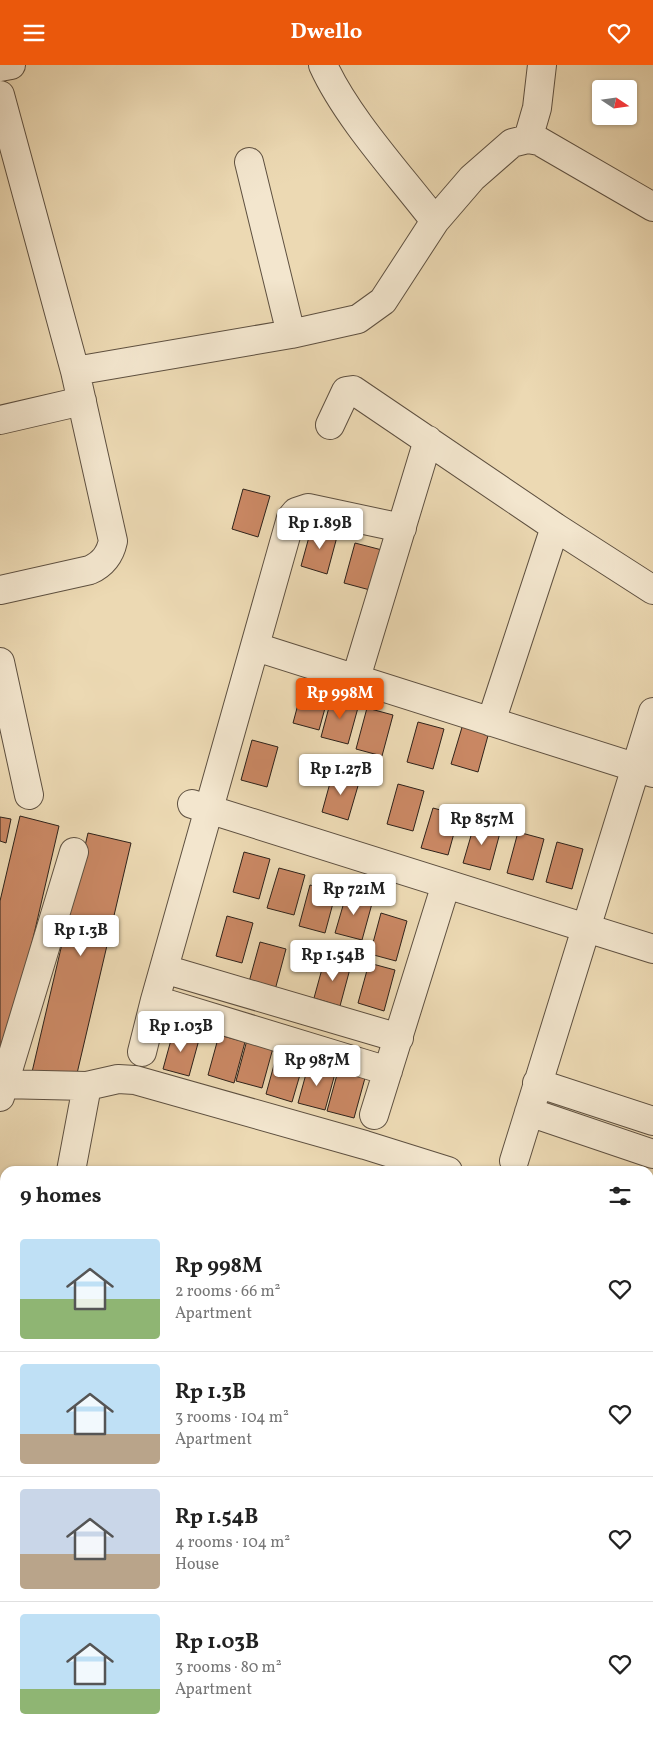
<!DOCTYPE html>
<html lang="en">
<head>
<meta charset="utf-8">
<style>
  :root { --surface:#fff; --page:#f2f2f2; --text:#222; --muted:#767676; --line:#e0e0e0; --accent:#ea580c }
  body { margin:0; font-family:Vollkorn,serif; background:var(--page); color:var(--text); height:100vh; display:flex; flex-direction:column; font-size:19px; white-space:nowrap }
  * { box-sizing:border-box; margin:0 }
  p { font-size:16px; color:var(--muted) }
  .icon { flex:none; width:28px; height:28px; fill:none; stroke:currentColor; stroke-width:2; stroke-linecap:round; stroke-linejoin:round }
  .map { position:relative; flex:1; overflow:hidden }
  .panel { position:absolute; left:0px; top:1101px; width:654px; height:571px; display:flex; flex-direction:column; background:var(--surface); border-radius:15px 15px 0 0; box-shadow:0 1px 4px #0004 }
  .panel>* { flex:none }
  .needle { width:32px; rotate:103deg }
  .buttons { position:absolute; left:592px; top:15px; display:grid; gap:10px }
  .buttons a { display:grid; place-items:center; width:45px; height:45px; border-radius:5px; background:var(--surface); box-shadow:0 1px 4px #0004; font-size:25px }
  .price { position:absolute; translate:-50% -42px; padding:0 11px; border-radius:5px; background:#fff; color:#222; font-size:16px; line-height:32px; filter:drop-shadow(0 1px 2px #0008) }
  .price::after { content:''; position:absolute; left:50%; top:30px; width:15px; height:11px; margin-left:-8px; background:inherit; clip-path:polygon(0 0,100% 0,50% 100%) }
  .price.selected { background:var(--accent); color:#fff }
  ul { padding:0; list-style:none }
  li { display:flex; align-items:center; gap:15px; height:125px; padding:0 20px }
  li+li { border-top:1px solid var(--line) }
  li span { display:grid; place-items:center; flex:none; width:140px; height:100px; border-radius:5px; color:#555 }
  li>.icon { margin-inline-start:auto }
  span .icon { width:60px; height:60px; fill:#fffc; stroke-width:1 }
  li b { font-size:21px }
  h2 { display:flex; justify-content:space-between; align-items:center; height:60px; padding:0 20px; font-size:21px }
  header { display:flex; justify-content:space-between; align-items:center; height:65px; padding:0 20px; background:var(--accent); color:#fff; font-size:22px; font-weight:700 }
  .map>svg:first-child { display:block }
</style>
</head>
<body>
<header><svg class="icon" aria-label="menu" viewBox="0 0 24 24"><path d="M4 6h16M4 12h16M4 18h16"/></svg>Dwello<svg class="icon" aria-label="heart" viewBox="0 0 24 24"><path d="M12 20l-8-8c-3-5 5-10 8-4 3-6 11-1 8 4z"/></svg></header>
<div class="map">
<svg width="653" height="1672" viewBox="0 0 653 1672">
  <rect width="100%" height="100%" fill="#ecd9b3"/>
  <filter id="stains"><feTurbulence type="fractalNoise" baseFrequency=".004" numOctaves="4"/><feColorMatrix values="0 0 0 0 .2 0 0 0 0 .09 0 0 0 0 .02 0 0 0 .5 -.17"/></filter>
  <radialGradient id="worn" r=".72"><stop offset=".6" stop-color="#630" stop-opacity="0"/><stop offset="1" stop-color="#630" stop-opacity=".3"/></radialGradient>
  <path fill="#ca8864" stroke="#2e221a" d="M243,424L270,431L258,472L232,464Z
    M312,461L338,468L327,509L301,501Z
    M355,478L382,485L370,525L344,518Z
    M304,617L330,625L319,665L293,658Z
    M332,631L359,639L348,679L321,672Z
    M367,643L393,650L382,691L356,684Z
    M418,657L444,664L433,704L407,697Z
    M463,659L489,667L478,707L451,699Z
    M252,675L278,682L267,722L241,715Z
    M333,707L360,714L348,755L322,747Z
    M398,719L424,726L413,766L387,759Z
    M433,743L459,750L448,790L421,783Z
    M20,751L59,761L4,999L0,998V836Z
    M0,752L11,754L6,778L0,776Z
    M475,757L501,764L490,805L463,798Z
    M518,767L544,774L533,815L507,808Z
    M88,768L131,778L75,1017L32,1007Z
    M557,777L583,784L572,824L546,817Z
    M244,787L270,794L259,834L233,827Z
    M279,803L305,810L294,850L267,843Z
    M310,820L336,827L325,868L299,861Z
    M347,827L373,835L362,875L335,868Z
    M381,848L407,856L396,896L370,889Z
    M227,851L253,858L242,898L216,891Z
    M260,877L286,884L275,925L249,917Z
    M325,893L351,900L340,941L314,933Z
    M369,898L395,905L384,946L358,938Z
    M174,964L200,971L189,1011L163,1004Z
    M219,970L245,977L234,1018L208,1010Z
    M247,975L273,983L262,1023L236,1016Z
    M277,989L304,996L292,1037L266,1029Z
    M309,998L336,1005L325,1045L298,1038Z
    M338,1006L365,1013L354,1053L327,1046Z
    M96,1668H129L128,1672Z"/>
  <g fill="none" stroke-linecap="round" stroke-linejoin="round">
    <defs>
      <path id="minor" d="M323,0C347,53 399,109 435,156
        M0,2L11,0
        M0,30L75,306L291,269L358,254L383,236L435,156L472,113L512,78L528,74L539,76L653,142
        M528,74L537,43L542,0
        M249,97L291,269
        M0,355L82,336
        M330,360L346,326L353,325L555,462L653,525
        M0,525L90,505C103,499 110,490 113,476L75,306
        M256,582L653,708
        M0,597L29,730
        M356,613L428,375
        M491,657L555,462
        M192,739L653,884
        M164,904L399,973
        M155,935L388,1006
        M142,987L155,935L291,453L296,447L308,443L402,463
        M537,1018L653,1056
        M0,1019L87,1021L118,1014L135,1015L365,1080L448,1106
        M0,1032L74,787
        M529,1047L653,1089
        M374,1050L446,819
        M514,1096L653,647
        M71,1106L87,1021
        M649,1168L653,1169
        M0,1268L5,1269
        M649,1349L653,1336
        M0,1374L5,1351
        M649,1461L653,1463
        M649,1620L653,1597
        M84,1672L85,1668
        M229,1672L230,1668
        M639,1672L640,1668"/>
    </defs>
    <use href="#minor" stroke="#5e5040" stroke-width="30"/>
    <use href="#minor" stroke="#f3e6ce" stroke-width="28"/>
  </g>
  <rect width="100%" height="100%" filter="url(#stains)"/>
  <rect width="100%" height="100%" fill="url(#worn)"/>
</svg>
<div class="buttons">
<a><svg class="needle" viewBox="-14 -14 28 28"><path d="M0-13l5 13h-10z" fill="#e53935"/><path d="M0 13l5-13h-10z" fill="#767676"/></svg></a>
</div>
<b class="price" style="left:320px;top:485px">Rp 1.89B</b>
<b class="price selected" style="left:340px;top:655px">Rp 998M</b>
<b class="price" style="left:341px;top:731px">Rp 1.27B</b>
<b class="price" style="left:482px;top:781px">Rp 857M</b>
<b class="price" style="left:354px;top:851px">Rp 721M</b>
<b class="price" style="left:81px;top:892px">Rp 1.3B</b>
<b class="price" style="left:333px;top:917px">Rp 1.54B</b>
<b class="price" style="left:181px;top:988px">Rp 1.03B</b>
<b class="price" style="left:317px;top:1022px">Rp 987M</b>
<section class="panel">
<h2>9 homes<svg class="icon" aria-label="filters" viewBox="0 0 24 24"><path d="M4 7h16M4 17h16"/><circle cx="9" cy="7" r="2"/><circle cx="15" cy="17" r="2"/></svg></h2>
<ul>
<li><span style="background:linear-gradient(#bfe0f5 60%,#8fb573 0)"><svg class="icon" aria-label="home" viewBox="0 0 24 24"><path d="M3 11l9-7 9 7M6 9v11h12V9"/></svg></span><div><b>Rp 998M</b><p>2 rooms · 66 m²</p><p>Apartment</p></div><svg class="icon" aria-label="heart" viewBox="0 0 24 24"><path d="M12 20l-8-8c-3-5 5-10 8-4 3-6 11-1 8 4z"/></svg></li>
<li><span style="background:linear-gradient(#bfe0f5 70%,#b9a48a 0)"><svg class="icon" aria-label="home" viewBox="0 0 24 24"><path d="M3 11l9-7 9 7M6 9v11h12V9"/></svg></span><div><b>Rp 1.3B</b><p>3 rooms · 104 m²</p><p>Apartment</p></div><svg class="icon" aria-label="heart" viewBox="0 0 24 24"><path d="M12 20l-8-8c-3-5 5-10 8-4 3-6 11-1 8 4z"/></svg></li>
<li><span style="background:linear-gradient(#c9d6e8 65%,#b9a48a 0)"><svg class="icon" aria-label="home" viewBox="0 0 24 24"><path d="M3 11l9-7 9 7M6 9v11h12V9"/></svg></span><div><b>Rp 1.54B</b><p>4 rooms · 104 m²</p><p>House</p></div><svg class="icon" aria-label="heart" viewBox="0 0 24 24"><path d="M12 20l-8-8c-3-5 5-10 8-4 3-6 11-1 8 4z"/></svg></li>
<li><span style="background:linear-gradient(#bfe0f5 75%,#8fb573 0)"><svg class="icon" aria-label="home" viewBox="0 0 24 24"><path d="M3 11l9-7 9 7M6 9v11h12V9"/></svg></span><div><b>Rp 1.03B</b><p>3 rooms · 80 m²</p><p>Apartment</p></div><svg class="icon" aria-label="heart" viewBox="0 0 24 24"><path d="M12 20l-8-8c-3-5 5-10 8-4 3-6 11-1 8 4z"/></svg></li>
</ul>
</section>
</div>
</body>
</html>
